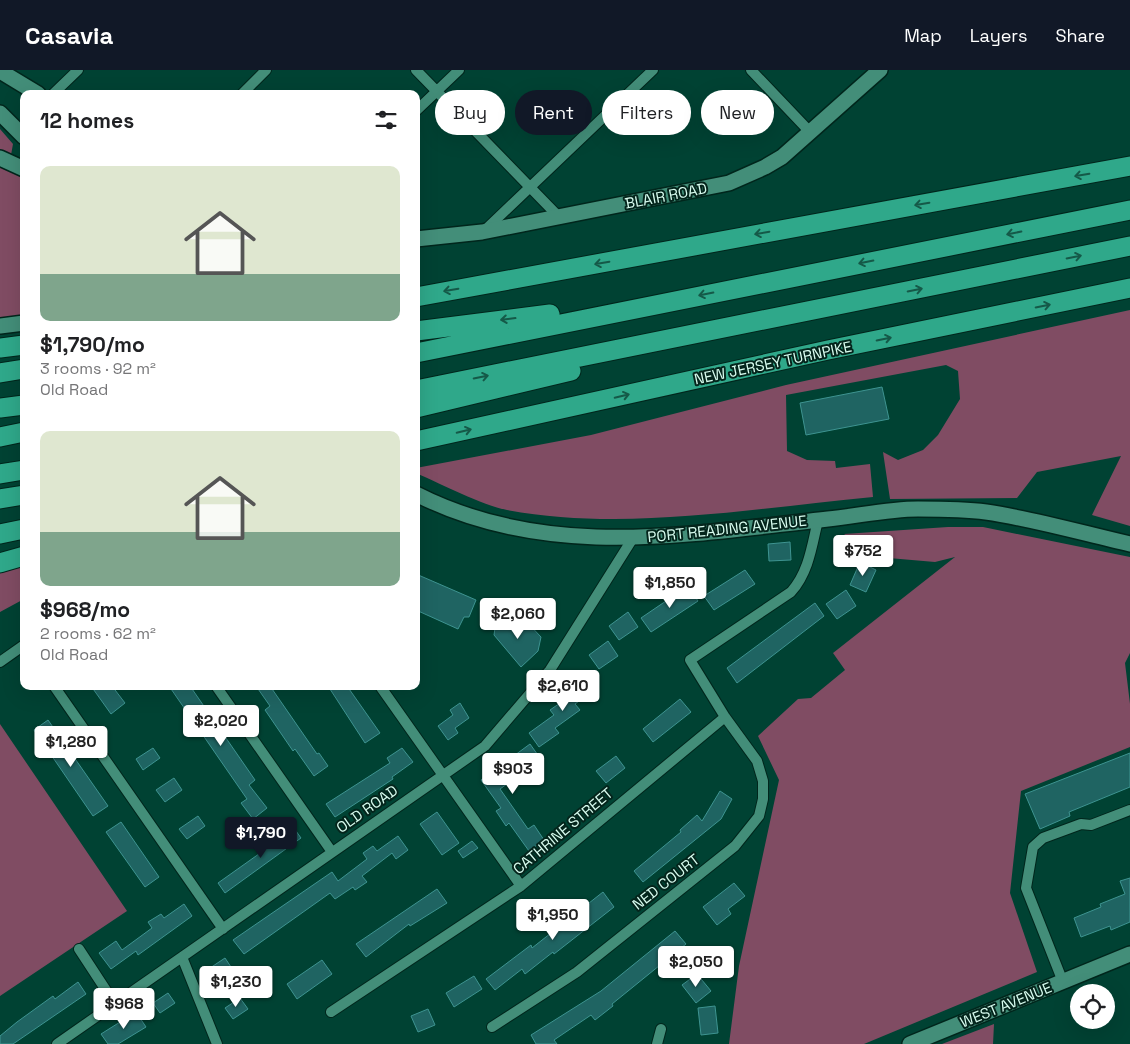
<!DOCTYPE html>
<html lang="en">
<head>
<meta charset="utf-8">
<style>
  :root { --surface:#fff; --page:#f6f6f6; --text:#202124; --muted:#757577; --accent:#111827 }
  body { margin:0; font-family:"Space Grotesk",sans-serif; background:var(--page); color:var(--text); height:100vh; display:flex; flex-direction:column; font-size:19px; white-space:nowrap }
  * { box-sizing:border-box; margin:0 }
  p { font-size:16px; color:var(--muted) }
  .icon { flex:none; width:28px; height:28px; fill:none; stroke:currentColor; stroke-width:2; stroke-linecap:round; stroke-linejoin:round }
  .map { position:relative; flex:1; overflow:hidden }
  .details { position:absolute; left:20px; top:20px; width:400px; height:600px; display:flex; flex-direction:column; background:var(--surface); border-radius:10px; box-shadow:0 5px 20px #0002 }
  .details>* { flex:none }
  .top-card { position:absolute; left:435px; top:20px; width:475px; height:45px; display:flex; gap:10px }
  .tools { position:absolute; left:1070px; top:914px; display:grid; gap:10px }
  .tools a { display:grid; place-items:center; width:45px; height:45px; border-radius:50%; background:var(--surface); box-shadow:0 5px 20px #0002; font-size:25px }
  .price { position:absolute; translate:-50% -42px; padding:0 11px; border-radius:5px; background:#fff; color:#222; font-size:16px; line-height:32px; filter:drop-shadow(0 1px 2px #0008) }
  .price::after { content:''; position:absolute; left:50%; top:30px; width:15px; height:11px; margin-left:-8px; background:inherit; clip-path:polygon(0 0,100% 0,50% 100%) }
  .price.on { background:var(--accent); color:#fff }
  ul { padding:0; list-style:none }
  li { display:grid; align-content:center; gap:10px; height:265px; padding:0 20px }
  li span { display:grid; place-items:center; height:155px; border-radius:10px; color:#555 }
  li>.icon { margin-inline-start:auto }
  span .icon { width:90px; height:90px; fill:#fffc; stroke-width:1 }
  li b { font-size:21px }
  h2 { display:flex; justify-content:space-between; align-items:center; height:60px; padding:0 20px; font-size:21px }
  .tag { padding:0 18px; border-radius:22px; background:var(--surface); box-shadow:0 5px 20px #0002; font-size:18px; line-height:45px }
  .tag.on { background:var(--accent); color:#fff }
  header { display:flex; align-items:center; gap:30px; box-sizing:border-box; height:70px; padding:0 25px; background:var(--accent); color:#fff }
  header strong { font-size:24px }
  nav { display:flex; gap:28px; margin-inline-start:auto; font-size:18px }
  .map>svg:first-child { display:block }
</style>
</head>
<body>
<header>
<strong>Casavia</strong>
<nav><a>Map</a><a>Layers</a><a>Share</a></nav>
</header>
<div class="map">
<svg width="1130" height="974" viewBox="0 0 1130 974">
  <rect width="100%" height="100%" fill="#004233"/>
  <path fill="#804c63" d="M0,59L13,74L9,96L24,109V251L0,257Z
    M1130,240V456L1092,445L1121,386L1037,402L1017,428L890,429L883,382L898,390L923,380L938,365L960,329L958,301L946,295L786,325L787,381L807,390L835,391L836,398L870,394L873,427C755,438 625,462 507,440C482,435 441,414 416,403V398L591,365L786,315Z
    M948,457H983L1130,487V583L1125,593L1130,634V677L1021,721L1010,823L1037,902L864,974H729L739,896L779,710L758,666L798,629L811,628L845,600L833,583L955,487L935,492L877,487L844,464Z
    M24,495V529L0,542V500Z
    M0,654L127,841L0,926Z
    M994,954L993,974H942Z"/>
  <path fill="#1f6462" stroke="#3e9491" d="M882,317L889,349L806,365L800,333Z
    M790,472L791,490L769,491L768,474Z
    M860,492L876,500L866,522L850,515Z
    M745,500L755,514L714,540L704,526Z
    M416,504L476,530L469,547H464L458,559L416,540Z
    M688,516L698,531L651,562L641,548Z
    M846,520L856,536L837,549L826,534Z
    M815,533L824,546L737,613L727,598Z
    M628,542L638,557L619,570L609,556Z
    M525,550L541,567L538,581L521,597L494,565L495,558L502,551Z
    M608,571L618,586L599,599L589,585Z
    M586,605L596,619L575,634L580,640L555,658L559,663L539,677L529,663L554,645L550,640L576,622L572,615Z
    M91,616H112L125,633L111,644Z
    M169,616H190L255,710L249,715L267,738L253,749L241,733L247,729Z
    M256,616H270L317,684L319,683L328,696L314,706L295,679L293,681L265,640L270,636Z
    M328,616H347L380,663L365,673Z
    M680,629L691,642L653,672L643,659Z
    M460,633L469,648L455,658L458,663L448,670L438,656L453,645L450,640Z
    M48,650L108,736L93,746L34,660Z
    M530,674L540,688L506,712L507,714L500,719L528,759L534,755L544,770L529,781L509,753L506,756L496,741L501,738L481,710Z
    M153,678L160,688L143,700L136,689Z
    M402,678L413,692L392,707L393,709L335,747L326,734L390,693L387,688Z
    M1130,683V717L1069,742L1070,746L1040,759L1025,724Z
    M616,686L625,698L606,713L596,701Z
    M174,708L182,720L165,732L156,720Z
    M720,721L732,729L721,749L643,812L634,801L681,762L680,760L697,745L702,751Z
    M437,742L459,773L442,785L420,754Z
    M198,746L205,756L187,769L179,759Z
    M121,752L159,807L145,817L106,762Z
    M291,754L301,768L225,823L218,813L280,769L277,765Z
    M398,766L408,780L396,789L392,783L362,806L367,812L355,820L353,817L335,829L330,823L244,884L233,870L332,802L338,811L367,789L363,783L373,776L377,781Z
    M472,771L478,778L463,788L458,781Z
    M1130,808V852L1111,860L1110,856L1081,867L1074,848L1101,837L1100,834L1125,824L1120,811Z
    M734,813L745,826L728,839L731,844L717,855L703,837Z
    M437,819L447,833L410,856L409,854L366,887L356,874Z
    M603,822L614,837L554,884L553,882L525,904L522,899L495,920L486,909L531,875L532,878Z
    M184,834L192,846L138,885L136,881L111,899L99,883L116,871L122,880L152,858L148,852L161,844L164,848Z
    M675,861L686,874L612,934L613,936L595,950L591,945L554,970L557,974H536L531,965L601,921Z
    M225,888L233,900L219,910L210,898Z
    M322,890L332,904L297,929L287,914Z
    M697,904L711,921L696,933L682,915Z
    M474,906L482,919L454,937L446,923Z
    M78,912L86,924L13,974H0V966L17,952L53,926L55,929Z
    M168,923L175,933L160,943L153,933Z
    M240,928L248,939L233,949L225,938Z
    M715,936L718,963L701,965L698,938Z
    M428,939L435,955L418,962L411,946Z
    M136,942L146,957L118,974H108L101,964Z"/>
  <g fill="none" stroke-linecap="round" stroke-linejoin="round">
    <defs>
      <path id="street" d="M416,0L559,147
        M751,0L811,63
        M53,24L78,0
        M242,24L266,0
        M416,41L459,0
        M485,160L653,0
        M0,592L24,575
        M54,616L223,859
        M216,616L332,782
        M380,616L521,816
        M79,879L115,934
        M182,887L217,974
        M1063,912L1026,818L1033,777L1043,768L1081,754L1091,755L1130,740
        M331,942L521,816L725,647
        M492,957L577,902L735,776L759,746L763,729V711L757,691L725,647L690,590L791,522C809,502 812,475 818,450
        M57,974L485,676L550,600L633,468
        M657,974L661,959"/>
      <path id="secondary" d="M0,1L38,24
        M0,43L24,67
        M0,88L24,99
        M416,169L482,162L729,113L765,97L782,87L880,0
        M0,256L24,253
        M416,424C548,491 689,464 828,449C858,446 888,439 918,439C940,439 964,439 986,442C1034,449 1082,463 1130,474
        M910,974L1130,884"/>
      <path id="highway" d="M416,227L1130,96
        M416,261L550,244
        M0,278L24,275
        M416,283L1130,140
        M0,303L24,299
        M416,320L1130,176
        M0,338L24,335
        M416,338L571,301
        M0,367L24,362
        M416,371L828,280L1130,218
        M0,404L24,400
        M0,429L24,425
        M0,464L24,459
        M0,493L24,486"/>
    </defs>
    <use href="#street" stroke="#00261c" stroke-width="12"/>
    <use href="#secondary" stroke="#00261c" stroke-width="18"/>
    <use href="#highway" stroke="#00261c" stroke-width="21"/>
    <use href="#street" stroke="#438e79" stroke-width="10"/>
    <use href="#secondary" stroke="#438e79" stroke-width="15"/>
    <use href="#highway" stroke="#2fa88a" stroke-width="19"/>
  </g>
  <defs><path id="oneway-shaft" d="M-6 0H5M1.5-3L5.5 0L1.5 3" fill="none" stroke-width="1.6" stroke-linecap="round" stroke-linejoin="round" transform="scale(1.25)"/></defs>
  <g stroke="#155948">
    <use href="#oneway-shaft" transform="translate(1082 105) rotate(170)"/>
    <use href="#oneway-shaft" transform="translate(922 134) rotate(170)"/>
    <use href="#oneway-shaft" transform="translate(762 163) rotate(170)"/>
    <use href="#oneway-shaft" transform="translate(1014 163) rotate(169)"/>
    <use href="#oneway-shaft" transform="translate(1074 187) rotate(-11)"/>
    <use href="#oneway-shaft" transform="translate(866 192) rotate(169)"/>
    <use href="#oneway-shaft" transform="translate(602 193) rotate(170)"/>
    <use href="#oneway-shaft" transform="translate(451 220) rotate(170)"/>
    <use href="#oneway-shaft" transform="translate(915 220) rotate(-11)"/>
    <use href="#oneway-shaft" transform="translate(706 224) rotate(169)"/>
    <use href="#oneway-shaft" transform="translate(1043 236) rotate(-11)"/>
    <use href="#oneway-shaft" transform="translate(508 249) rotate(173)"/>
    <use href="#oneway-shaft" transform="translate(884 269) rotate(-12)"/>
    <use href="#oneway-shaft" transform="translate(481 307) rotate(-11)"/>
    <use href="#oneway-shaft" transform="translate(622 326) rotate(-13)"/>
    <use href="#oneway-shaft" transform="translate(464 361) rotate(-13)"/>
  </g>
  <g text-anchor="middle" stroke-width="4" stroke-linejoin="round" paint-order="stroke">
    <g font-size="15" fill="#d8fcef" stroke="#04251c">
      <text transform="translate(666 126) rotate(-11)" y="5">BLAIR ROAD</text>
      <text transform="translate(773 293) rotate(-12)" y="5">NEW JERSEY TURNPIKE</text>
      <text transform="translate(727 459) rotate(-6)" y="5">PORT READING AVENUE</text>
      <text transform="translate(367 739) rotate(-35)" y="5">OLD ROAD</text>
      <text transform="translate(563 761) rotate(-40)" y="5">CATHRINE STREET</text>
      <text transform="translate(666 812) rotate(-38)" y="5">NED COURT</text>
      <text transform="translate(1006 935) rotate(-22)" y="5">WEST AVENUE</text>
    </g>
  </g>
</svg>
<div class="tools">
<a><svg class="icon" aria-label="locate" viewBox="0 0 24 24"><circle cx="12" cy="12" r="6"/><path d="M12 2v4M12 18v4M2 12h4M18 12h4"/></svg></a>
</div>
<b class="price" style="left:863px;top:507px">$752</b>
<b class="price" style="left:670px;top:539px">$1,850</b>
<b class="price" style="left:518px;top:570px">$2,060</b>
<b class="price" style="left:563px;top:642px">$2,610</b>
<b class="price" style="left:221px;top:677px">$2,020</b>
<b class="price" style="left:71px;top:698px">$1,280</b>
<b class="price" style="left:513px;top:725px">$903</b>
<b class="price on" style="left:261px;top:789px">$1,790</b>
<b class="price" style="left:553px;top:871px">$1,950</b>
<b class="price" style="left:696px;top:918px">$2,050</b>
<b class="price" style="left:236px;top:938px">$1,230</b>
<b class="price" style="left:124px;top:960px">$968</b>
<div class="top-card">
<a class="tag">Buy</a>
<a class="tag on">Rent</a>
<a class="tag">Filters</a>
<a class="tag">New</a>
</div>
<section class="details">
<h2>12 homes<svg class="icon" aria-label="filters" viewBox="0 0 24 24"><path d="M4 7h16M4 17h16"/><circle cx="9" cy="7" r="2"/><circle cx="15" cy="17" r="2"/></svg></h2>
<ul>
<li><span style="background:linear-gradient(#dfe7d0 70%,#7fa58c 0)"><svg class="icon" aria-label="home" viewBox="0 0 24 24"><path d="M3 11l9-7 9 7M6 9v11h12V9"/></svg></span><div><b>$1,790/mo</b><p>3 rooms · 92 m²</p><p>Old Road</p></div></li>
<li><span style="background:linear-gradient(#dfe7d0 65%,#7fa58c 0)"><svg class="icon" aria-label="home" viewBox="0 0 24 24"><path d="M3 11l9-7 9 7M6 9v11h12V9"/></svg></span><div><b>$968/mo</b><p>2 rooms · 62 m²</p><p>Old Road</p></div></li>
</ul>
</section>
</div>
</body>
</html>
